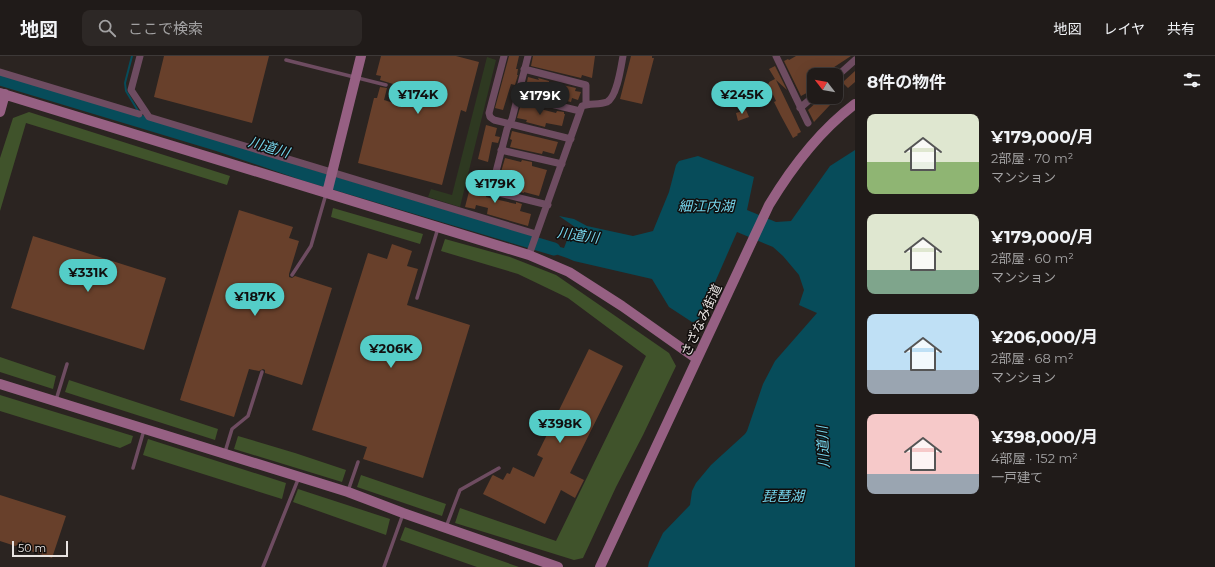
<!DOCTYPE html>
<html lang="ja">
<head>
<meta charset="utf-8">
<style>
  :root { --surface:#201b19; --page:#2d2826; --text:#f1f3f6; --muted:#a2a1a2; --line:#3d3938; --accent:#54cdc8 }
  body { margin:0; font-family:Montserrat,"Noto Sans JP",sans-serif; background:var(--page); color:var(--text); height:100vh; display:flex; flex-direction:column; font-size:15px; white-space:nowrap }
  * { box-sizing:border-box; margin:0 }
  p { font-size:13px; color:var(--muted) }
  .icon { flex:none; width:22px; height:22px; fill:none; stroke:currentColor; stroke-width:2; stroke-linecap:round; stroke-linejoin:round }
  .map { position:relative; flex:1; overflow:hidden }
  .details { display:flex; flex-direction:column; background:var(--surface); width:360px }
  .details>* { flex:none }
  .needle { width:26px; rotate:301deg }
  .tools { position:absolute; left:807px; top:12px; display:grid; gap:8px }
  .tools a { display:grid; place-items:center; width:36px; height:36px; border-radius:8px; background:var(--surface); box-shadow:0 4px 16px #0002,0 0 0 1px var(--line); font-size:20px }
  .scale { position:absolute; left:12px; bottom:10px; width:56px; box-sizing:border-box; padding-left:4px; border:2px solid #e8e3e1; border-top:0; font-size:11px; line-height:14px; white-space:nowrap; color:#e8e3e1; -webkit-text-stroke:3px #110e0d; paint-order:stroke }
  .price { position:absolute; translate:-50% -34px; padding:0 9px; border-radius:14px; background:var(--accent); color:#111; font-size:13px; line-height:26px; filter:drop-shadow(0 1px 2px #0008) }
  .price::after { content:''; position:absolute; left:50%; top:24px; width:12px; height:9px; margin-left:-6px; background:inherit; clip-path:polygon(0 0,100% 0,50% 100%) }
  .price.on { background:#222; color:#fff }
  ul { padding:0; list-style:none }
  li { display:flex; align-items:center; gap:12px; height:100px; padding:0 12px }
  li span { display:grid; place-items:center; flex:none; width:112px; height:80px; border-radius:8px; color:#555 }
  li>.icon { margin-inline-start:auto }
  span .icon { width:48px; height:48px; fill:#fffc; stroke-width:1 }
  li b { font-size:17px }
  h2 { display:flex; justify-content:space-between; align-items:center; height:48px; padding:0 12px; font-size:17px }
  header { display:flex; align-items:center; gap:24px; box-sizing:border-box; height:56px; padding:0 20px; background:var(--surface); border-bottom:1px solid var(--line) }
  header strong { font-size:19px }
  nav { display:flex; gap:22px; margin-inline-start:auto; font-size:14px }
  .search { width:280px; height:36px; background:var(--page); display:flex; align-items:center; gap:10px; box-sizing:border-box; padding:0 14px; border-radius:8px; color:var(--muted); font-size:15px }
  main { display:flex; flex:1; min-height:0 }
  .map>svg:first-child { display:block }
</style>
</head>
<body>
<header>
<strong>地図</strong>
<div class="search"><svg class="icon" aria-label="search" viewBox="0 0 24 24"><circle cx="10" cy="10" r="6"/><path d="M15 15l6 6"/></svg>ここで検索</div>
<nav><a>地図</a><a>レイヤ</a><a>共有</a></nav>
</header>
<main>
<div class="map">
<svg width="855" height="511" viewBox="0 0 855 511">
  <rect width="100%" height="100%" fill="#2b2421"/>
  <path fill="#2e3921" d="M487,1L496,4L460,151L428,141L431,133L452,139Z"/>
  <path fill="#40532b" d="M29,56L230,120L227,129L26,67L0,155V102L13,62Z
    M333,152L423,178L420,188L331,161Z
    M445,183L510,201L556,219L669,297L676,310L643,379L616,431L583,502L574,504L455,467L460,452L556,485L646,300L568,242L518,218L441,195Z
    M0,301L56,320L53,333L0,316Z
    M69,324L218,373L215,384L65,336Z
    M0,339L133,380L131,387L120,392L0,355Z
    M238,380L295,397L346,414L342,426L234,393Z
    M148,383L286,427L282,443L143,399Z
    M361,419L446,448L442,460L357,431Z
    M298,433L390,463L386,479L293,446Z
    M405,471L519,511H477L400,484Z"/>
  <path fill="#074c5a" d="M855,94V511H648L649,506L663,477L690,449L692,435L696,427L711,409L745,378L747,375L763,328L775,305L817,257L799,249L804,234L799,219L783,200L773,191L737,176L698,265L692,266L669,251L652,223L574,205L567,202L538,192L539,186L564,192L569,179L575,171L559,160L574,163L587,170L633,180L653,175L669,136L676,109L679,105L698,100L754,121L747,154L776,166L791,165L830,110Z"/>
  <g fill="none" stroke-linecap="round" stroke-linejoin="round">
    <path stroke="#074c5a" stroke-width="2" d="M132,0L125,27L126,35L146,68"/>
    <path stroke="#074c5a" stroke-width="13" d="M0,23L219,89L307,119L554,193"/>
  </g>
  <path fill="#68402b" d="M164,0H269L252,67L154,41Z
    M381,0H456L479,6L466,56L461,54L442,129L358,107L374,42H377L380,31L387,32L384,44L400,49L404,35H402L403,31L380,24L381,20L376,19Z
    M509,0H519L516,13H518L517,19H518L515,29L511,28L503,54L495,52Z
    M533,0H595L592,22L582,19L581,22L531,10Z
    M631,0H652V2H654L642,48L620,43Z
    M796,0H851L822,19H814V33L801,40L784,5L788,3L789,4Z
    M775,10L787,34L776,24L801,76L797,78L798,79L793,82L781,60L774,46L776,45L768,28L769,27V26L775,23L769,13Z
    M855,15V26L848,32L843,27L844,25Z
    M528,21L539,24L538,22L549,25V26L576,32L575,35L581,36L578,44L572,42L571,46L563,44V42L552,39L551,43L525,36Z
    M822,41L830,49L814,66L808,54Z
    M521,48L556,57L557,55L564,56V58H565L562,70L546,67L545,71L526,66L527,64L517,62Z
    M746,54L749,61L738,65L736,57Z
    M486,69L497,72L495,80L500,81L498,87L492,86L488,106L478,103Z
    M512,75L558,86L554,98L543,95L542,98L510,91L512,84L510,83Z
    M505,102L521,106L522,104L532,106V110L547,114L539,140L524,136V137L497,130Z
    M473,120L488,125L486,141L516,148V146L522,148L520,155L531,158L528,170L487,158L488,152L476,149L475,153L465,151Z
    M239,154L293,171L289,182L299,185L289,218V221L292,222L295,220L332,232L302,329L265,317V314L263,313L259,315L249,313L234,361L180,344Z
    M33,180L166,222L144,294L11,252Z
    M392,188L412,195L407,210L418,213L407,249L470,269L423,422L363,403L367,391L312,374L368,197L387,203Z
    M589,293L623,310L570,417L584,424L575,442L561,434L545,468L483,438L492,420L493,419L503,424L507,417L510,418L513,411L534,421L543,402L537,399Z
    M0,439L66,460L52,502L0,485Z"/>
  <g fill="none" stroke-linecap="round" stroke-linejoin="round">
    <path stroke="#6e4c61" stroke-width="3.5" d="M286,4L386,29
      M292,219L311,190L326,138
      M417,242L438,172
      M56,344L67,308
      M225,396L232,373L248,360L262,316
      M133,412L144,374
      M348,435L358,406
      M446,471L460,434L499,412
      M263,511L299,421
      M384,511L403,458"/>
    <path stroke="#6e4c61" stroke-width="7" d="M140,0L131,34L149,61L536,178
      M504,0L489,57L490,61L494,64L571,83
      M528,0L512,63L507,73L491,135L548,149
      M776,0L808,67
      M524,13L586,29V49
      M0,16L139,58
      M836,21L855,4
      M518,40L580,55
      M800,52L814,40
      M501,94L562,108
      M529,199L582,50C590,47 599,49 607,46C617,41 621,11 623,0"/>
    <path stroke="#966083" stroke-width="10" d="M0,37L529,199L569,216L622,250L697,303
      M0,56L5,38
      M327,137L361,0
      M0,328L348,436L403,457L558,511
      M600,511L769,149C792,111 819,75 855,48"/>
  </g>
  <g text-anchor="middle" stroke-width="3" stroke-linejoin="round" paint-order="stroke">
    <g font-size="13" fill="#e8e3e1" stroke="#110e0d">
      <text transform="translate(701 264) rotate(-65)" y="5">さざなみ街道</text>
    </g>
    <g font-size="14" font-style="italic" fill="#75d4eb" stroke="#110e0d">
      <text transform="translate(269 91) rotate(17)" y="5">川道川</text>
      <text x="706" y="155">細江内湖</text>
      <text transform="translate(578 179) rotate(8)" y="5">川道川</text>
      <text transform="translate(823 391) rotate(-93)" y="5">川道川</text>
      <text x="783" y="445">琵琶湖</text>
    </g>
  </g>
</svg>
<div class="tools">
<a><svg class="needle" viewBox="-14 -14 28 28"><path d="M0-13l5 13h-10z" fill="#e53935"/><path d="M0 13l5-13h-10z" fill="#a2a1a2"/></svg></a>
</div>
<div class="scale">50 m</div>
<b class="price" style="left:418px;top:59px">¥174K</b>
<b class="price" style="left:742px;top:59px">¥245K</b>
<b class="price on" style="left:540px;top:60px">¥179K</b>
<b class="price" style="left:495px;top:148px">¥179K</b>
<b class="price" style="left:88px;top:237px">¥331K</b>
<b class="price" style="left:255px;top:261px">¥187K</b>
<b class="price" style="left:391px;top:313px">¥206K</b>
<b class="price" style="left:560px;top:388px">¥398K</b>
</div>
<section class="details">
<h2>8件の物件<svg class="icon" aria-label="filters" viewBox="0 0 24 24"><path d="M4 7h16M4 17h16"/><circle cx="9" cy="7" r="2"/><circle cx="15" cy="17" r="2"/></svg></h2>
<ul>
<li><span style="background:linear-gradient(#dfe7d0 60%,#8fb573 0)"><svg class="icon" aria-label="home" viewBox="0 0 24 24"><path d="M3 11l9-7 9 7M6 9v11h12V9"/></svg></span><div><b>¥179,000/月</b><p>2部屋 · 70 m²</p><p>マンション</p></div></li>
<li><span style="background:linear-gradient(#dfe7d0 70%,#7fa58c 0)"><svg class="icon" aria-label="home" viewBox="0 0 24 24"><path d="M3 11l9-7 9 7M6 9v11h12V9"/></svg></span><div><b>¥179,000/月</b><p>2部屋 · 60 m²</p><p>マンション</p></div></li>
<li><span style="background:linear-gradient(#bfe0f5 70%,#9aa5b1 0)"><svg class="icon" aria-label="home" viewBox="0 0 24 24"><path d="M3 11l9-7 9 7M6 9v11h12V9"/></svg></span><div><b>¥206,000/月</b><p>2部屋 · 68 m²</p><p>マンション</p></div></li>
<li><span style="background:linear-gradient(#f6c9c9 75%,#9aa5b1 0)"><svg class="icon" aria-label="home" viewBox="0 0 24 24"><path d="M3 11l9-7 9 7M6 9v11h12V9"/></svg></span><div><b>¥398,000/月</b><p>4部屋 · 152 m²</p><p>一戸建て</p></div></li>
</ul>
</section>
</main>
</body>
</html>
